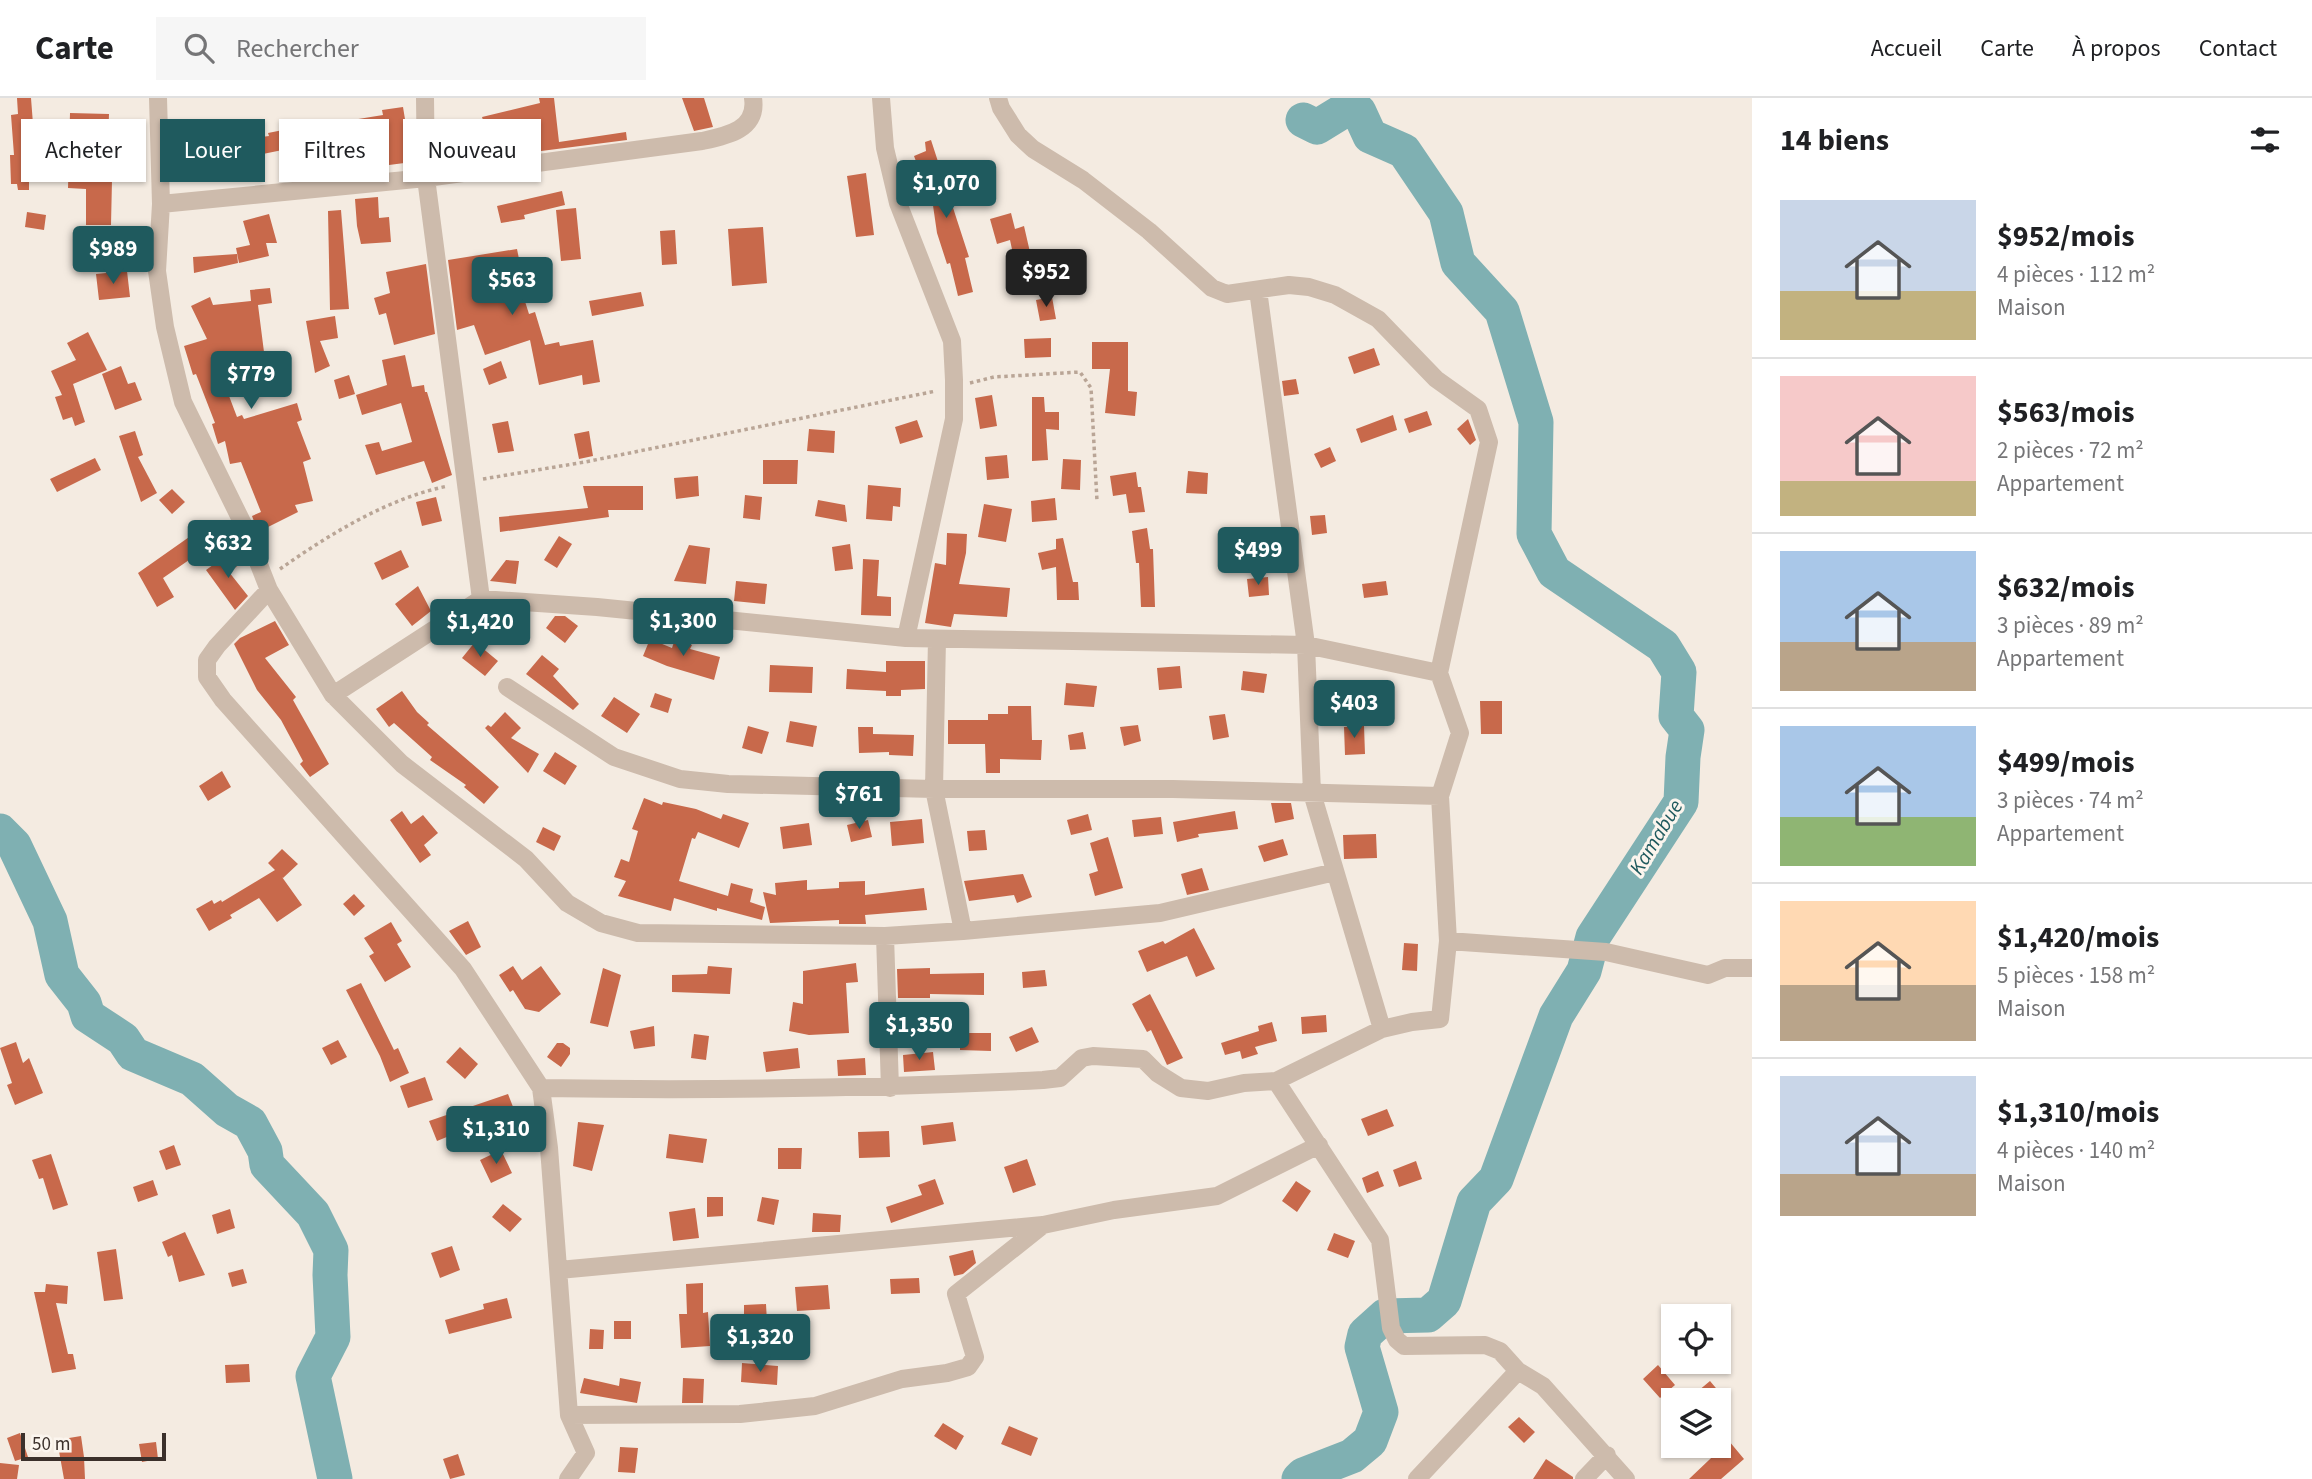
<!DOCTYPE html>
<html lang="fr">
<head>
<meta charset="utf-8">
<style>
  :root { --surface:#fff; --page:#f6f6f6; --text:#202124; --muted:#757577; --line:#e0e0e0; --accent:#1f5a5e }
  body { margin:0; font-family:"Source Sans 3",sans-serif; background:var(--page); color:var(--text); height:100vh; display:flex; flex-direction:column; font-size:26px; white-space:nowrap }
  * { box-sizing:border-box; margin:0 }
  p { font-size:23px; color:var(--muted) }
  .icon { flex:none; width:38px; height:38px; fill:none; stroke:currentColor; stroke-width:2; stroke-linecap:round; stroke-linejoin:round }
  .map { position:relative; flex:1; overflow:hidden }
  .sheet { display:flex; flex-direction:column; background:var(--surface); width:560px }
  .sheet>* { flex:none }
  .hud { position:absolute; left:21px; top:21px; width:665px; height:63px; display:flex; gap:14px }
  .tools { position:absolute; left:1661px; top:1206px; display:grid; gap:14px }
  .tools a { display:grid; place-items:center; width:70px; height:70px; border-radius:0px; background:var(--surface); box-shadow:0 2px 5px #0004; font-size:35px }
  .scale { position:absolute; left:21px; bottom:18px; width:145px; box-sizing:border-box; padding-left:7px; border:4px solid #3b302b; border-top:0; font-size:19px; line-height:24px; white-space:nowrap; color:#3b302b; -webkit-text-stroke:5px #fbf5ee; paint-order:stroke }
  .price { position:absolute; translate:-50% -60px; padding:0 16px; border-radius:7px; background:var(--accent); color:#fff; font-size:23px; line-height:46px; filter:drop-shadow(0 2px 4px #0008) }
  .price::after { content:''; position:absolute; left:50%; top:42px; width:21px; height:16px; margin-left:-10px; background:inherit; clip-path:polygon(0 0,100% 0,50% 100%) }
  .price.active { background:#222; color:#fff }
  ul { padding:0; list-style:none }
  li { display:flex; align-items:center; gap:21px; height:175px; padding:0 28px }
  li+li { border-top:2px solid var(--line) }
  li span { display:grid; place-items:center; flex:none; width:196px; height:140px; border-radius:0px; color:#555 }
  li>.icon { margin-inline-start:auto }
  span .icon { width:84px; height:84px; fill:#fffc; stroke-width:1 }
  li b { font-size:30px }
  h2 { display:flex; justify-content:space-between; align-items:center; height:84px; padding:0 28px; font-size:30px }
  .pill { padding:0 24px; border-radius:0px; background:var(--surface); box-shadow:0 2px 5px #0004; font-size:24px; line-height:63px }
  .pill.active { background:var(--accent); color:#fff }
  header { display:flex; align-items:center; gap:42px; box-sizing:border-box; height:98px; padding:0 35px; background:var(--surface); border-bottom:2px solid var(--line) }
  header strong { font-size:33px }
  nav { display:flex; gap:38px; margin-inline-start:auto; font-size:24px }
  .search { width:490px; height:63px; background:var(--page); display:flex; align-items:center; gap:18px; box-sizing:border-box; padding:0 24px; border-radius:0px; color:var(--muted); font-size:26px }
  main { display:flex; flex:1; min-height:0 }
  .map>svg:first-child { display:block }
</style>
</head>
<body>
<header>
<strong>Carte</strong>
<div class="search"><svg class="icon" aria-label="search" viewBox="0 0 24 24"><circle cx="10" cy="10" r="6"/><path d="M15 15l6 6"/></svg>Rechercher</div>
<nav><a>Accueil</a><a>Carte</a><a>À propos</a><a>Contact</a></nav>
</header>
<main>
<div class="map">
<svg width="1752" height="1381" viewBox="0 0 1752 1381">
  <rect width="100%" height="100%" fill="#f4ebe1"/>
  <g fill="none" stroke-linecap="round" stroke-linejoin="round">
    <path stroke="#7fb0b2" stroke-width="35" d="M0,733L14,747L50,823L62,877L84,905L88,918L123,941L133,956L192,981L227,1012L250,1025L265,1053L267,1067L313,1116L331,1152L330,1177L333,1239L313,1278L335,1381
      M1299,1381L1303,1377L1352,1358L1370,1343L1381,1314L1362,1249L1365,1236L1385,1218L1428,1217L1444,1203L1474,1104L1496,1081L1556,918L1584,873L1593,839L1681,704L1683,659L1687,632L1676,618L1679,574L1663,548L1554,474L1534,436L1536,324L1502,213L1458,165L1446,115L1404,53L1370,38L1359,14L1343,13L1317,29L1303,22"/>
  </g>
  <path fill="#c8694b" d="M17,0H31L34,39L29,40V92H18L17,86H11L10,57H14L11,17L18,16Z
    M539,0H554L559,44L626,34L627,42L495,59L482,19L540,5Z
    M682,0H704L713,29L694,33Z
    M403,9L412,64L389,67L385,34L334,43L335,47L297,49L258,57L259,66L224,71L221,44L269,38L268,35L288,31L347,28L346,23L383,17L382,12Z
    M70,15L109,16L108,43L120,44V54L131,55L130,83L112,82L111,127H86V91L68,90Z
    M931,42L969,159L965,160L973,194L958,198L950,165L947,166L937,135L929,80L923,82L914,58L926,53L925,44Z
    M866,75L874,137L856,139L847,78Z
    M562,93L565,107L524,117L525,121L501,125L497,108Z
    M378,99L379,120L389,119L391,144L361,146L357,128L355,101Z
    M576,110L581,161L561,163L556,112Z
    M341,112L349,211L330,212L328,113Z
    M27,114L46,117L44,132L25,129Z
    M1011,115L1015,131L1024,128L1035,176L1018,179L1010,142L997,146L990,121Z
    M269,116L277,145H266L269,158L239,165L236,150L250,147L243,123Z
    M763,129L767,185L732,188L728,131Z
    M675,132L677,166L662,167L660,133Z
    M517,151L521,171L515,172L529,216L535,214L545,247L559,244L560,248L593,242L600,284L583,287L582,277L539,287L530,242L485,257L474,227L457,232L448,162Z
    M237,156L238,165L194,175L193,159Z
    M426,166L435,236L394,247L386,215L379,217L374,200L390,195L386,174Z
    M127,173L130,199L99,202L96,176Z
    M270,190L272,205L258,207L264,254L223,259L226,267L218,269L237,319L242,317L244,321L297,305L302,322L297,324L311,361L303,364L313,403L295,407L298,414L258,434L252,418L261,414L241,364L230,366L225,343L218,346L212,326L215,325L196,276L193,277L184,248L207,241L191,208L210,199L213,207L251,203L250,192Z
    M641,194L644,208L592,218L589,203Z
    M1052,199L1056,221L1040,223L1036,202Z
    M335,218L338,240L320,243L330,268L315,275L306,223Z
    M88,234L107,272L73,286L85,324L75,328L72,319L63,322L55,299L62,297L51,273L76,262L67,245Z
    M1051,240V259L1025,260L1024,241Z
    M1092,244H1128V293L1137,294L1135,318L1105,315L1110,271H1092Z
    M1374,250L1380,267L1354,276L1348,259Z
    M405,257L412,289L424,287L425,294H427L452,377L432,385L424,363L376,377L365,347L379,344L382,353L412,344L401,305L362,317L356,297L387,287L382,262Z
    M501,263L507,280L489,287L483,271Z
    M121,268L128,286L135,284L142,302L115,312L102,276Z
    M349,277L355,296L339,301L334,282Z
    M1296,281L1299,296L1284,298L1282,283Z
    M992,297L997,328L980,331L975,300Z
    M1032,299H1044L1045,314H1059V332L1046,331L1048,362L1032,363Z
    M1427,313L1432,327L1409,335L1404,321Z
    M1393,317L1397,332L1361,345L1356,331Z
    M1468,321L1476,342L1470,347L1457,331Z
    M917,322L923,339L900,346L895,329Z
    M508,323L514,353L498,355L492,326Z
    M809,331L835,333L834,355L807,353Z
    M135,333L143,357L138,359L157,395L141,404L119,338Z
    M589,333L593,358L579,361L574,336Z
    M1330,349L1336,363L1321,370L1314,356Z
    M1007,357L1009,380L987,382L985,359Z
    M95,360L101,372L57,394L50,381Z
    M1063,361L1081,362L1080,392L1061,391Z
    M763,362H798L797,386H763Z
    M1188,373L1208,375L1207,396L1186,395Z
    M1136,374L1138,389H1141L1145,414L1129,415L1126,396L1113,398L1110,378Z
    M698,378L699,398L676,401L674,380Z
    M868,387L901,390L900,409L893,408L892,423L866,421Z
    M583,388H643V412H608L609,419L500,434L499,419L588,410Z
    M172,391L185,404L172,416L159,402Z
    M745,397L762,399L760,422L743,420Z
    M436,399L442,423L422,428L416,404Z
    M1055,400L1057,422L1032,424L1031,403Z
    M818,402L845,407L847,424L815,418Z
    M984,406L1012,411L1006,444L978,439Z
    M1325,417L1327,435L1312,437L1310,418Z
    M1147,430L1150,451H1153L1155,509H1141L1139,465H1136L1132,433Z
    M947,435L967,436L966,455L959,486L1010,490L1007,519L954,516L951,529L925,525L935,465L946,467Z
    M192,437L202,453L163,480L174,499L157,509L138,475Z
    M559,438L572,446L557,470L544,462Z
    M1063,440L1073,484H1078L1079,502H1057L1056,469L1042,472L1038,455L1056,451V441Z
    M850,446L853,471L835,473L832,449Z
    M689,447L710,450L706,486L674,483Z
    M401,452L409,469L382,482L374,465Z
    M231,454L240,466L229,474L248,498L235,512L206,472Z
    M863,461L879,462L877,498L891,499V518L861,517Z
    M506,462L519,463L516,486L490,483Z
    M1268,479L1269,497L1249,499L1247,481Z
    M736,483L767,486L765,506L734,503Z
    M1386,483L1388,497L1364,500L1362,486Z
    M418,488L431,513L412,528L395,506Z
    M495,513L510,526L496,539L483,526Z
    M555,518H565L578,528L565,545L546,530Z
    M275,523L289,547L265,560L296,599L293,602L329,666L310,679L300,666L303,663L281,622L257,592L234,546L240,540Z
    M650,541L672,550L675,541L692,547L690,551L720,559L714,582L667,568L643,558Z
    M475,544L498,563L485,578L462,560Z
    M542,557L559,571L553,578L579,606L573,612L526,576Z
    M886,563H925V591L901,592V598H886V593L846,591L847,571L886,574Z
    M770,567L813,569L812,595L769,594Z
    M1180,568L1182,590L1159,592L1157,570Z
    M1243,573L1267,576L1264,595L1241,592Z
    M1066,585L1097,588L1094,609L1064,607Z
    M402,593L417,614L429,625L427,627L499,689L484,706L464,689L466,687L430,662L432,659L394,625L389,629L376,611Z
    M655,595L672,601L668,615L650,609Z
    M614,599L640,616L627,635L601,618Z
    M1480,603H1502V636H1481Z
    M1008,608H1031L1032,642H1042L1041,662L1000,661V675H986L985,646H948V622H988V616H1008Z
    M505,614L521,630L511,640L539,656L528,675L485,630L488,627L491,629Z
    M1225,616L1229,639L1213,642L1209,618Z
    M790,623L817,628L813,649L786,644Z
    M1138,627L1141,643L1124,648L1120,629Z
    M748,628L769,634L762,656L742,650Z
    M1364,628L1365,656L1345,657L1344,629Z
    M858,629H873V636L914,637L913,658L889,657V654L859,655Z
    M1083,634L1086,651L1070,652L1068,637Z
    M555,654L577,668L565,687L543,673Z
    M222,673L231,689L208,703L199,688Z
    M644,700L662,707L663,704L696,711L721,721L723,716L749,725L739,750L698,734L695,741L692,740L679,783L728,798L731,785L753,791L750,804L765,809L762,822L717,810V813L674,800L671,813L618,798L626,783L614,779L621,761L629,764L638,733L632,731Z
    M1271,705H1291L1294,721L1275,725Z
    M402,713L411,726L423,717L438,735L424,747L431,757L420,765L390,722Z
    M1235,713L1238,731L1198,736L1199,739L1177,744L1173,724Z
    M1088,716L1092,732L1071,737L1067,722Z
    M1161,719L1163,736L1134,739L1132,722Z
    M922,721L924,745L892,748L890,724Z
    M868,722L872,739L851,744L847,727Z
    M809,725L812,747L783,751L780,729Z
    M543,729L561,738L554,753L536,744Z
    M985,732L987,752L969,753L967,733Z
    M1376,736L1377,760L1344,761L1343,737Z
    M1108,739L1123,790L1095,798L1089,776L1098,773L1090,745Z
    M1283,741L1288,757L1264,764L1258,748Z
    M282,751L298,766L283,780L282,779L302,807L277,824L259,800L230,817L232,820L209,833L196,811L212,802L214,806L221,802L222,804L275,772L268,765Z
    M1202,770L1209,792L1187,797L1181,776Z
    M1023,776L1032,799L1017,805L1014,797L969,803L964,783Z
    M807,782V792L839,790V784L865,783V797L924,790L927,812L865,817L866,826H839V822L770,825L763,794L776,797L775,785Z
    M354,796L365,808L354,818L343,806Z
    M468,823L481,849L466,857L449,833Z
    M391,824L402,843L397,846L411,869L385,884L369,858L374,855L364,840Z
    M1194,830L1215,871L1196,879L1187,858L1147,874L1138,853L1163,843L1165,846Z
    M1404,845L1418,846L1417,873L1402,872Z
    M856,865L858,884L846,885L849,935L809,937L789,933L793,904L803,906V873Z
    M513,868L522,882L541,868L561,896L539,914L525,911L513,892L510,894L499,877Z
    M708,868L732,870L730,896L672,894V877L707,876Z
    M603,870L621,877L608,929L590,925Z
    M930,870V876L984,875V897L930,896V900H898L897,871Z
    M1045,872L1047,888L1023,890L1022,874Z
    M361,885L394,952L398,950L409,975L390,984L380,958L346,892Z
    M1150,896L1183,960L1167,967L1151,932L1147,934L1132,906Z
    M1326,917L1327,934L1302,936L1301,919Z
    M1272,924L1277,943L1255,949L1258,956L1242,961L1240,953L1225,957L1221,945L1259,933L1258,928Z
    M654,928L655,948L634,951L630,933Z
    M1032,929L1039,944L1016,954L1009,939Z
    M960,935H991V953L960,952Z
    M694,936L709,938L706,962L691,960Z
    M338,942L347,959L331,967L322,950Z
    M16,944L23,965L29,960L43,995L15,1007L7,987L12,985L0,950Z
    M557,945H563L570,950V956L561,969L547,959Z
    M460,949L478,966L465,981L446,964Z
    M798,950L800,970L766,974L763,954Z
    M933,954L935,972L904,974L903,957Z
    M865,960L866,977L838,978L837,962Z
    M425,979L433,1002L408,1010L400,988Z
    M508,996L517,1019L502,1025L500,1021L472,1032L471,1029L437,1043L429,1023Z
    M1387,1011L1394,1028L1368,1038L1361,1021Z
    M578,1024L604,1027L592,1073L573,1068Z
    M953,1024L956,1043L923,1047L921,1028Z
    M889,1033L890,1059L859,1060L858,1034Z
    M669,1036L707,1041L703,1065L666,1060Z
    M174,1047L181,1067L166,1072L159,1053Z
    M778,1050H802L801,1071H778Z
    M501,1052L512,1075L491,1085L480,1062Z
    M51,1056L68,1107L53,1112L43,1080L39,1081L32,1062Z
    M1027,1061L1036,1087L1013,1095L1004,1069Z
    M1416,1063L1422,1081L1399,1089L1393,1072Z
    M1378,1073L1384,1088L1367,1095L1362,1080Z
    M935,1081L944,1106L891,1125L886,1109L922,1097L918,1087Z
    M153,1082L158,1097L138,1104L133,1089Z
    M1296,1083L1311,1093L1297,1114L1282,1103Z
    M707,1099H723V1118L707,1119Z
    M762,1099L779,1102L774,1127L757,1123Z
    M503,1106L522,1121L510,1134L492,1119Z
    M695,1110L699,1140L673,1143L669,1114Z
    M230,1111L235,1130L217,1136L212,1117Z
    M813,1115L841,1117L840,1134H812Z
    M185,1134L205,1177L179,1184L172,1157L168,1159L162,1144Z
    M1334,1135L1355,1143L1348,1160L1327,1152Z
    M452,1148L460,1172L440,1180L431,1155Z
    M116,1151L123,1201L104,1203L97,1154Z
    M973,1152L976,1165L963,1176L954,1178L949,1158Z
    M243,1171L247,1185L232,1189L228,1175Z
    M919,1180L920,1195L891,1196L890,1181Z
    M703,1185V1215L708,1214L710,1248L681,1250L679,1216H687L686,1186Z
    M46,1186L68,1188L67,1206L56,1205L68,1256H73L76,1271L52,1275L34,1194H45Z
    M828,1187L830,1211L797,1213L795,1189Z
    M507,1200L512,1220L449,1236L445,1222L484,1211L483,1206Z
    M766,1206L767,1224L744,1225V1207Z
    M614,1223H631V1241H614Z
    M590,1231L604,1232L603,1251H589Z
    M742,1265L778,1268L777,1287L741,1284Z
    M249,1266L250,1284L226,1285L225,1267Z
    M1658,1267L1675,1287L1660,1300L1643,1281Z
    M584,1280L619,1288L620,1280L641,1284L637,1305L580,1295Z
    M683,1280L704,1281L703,1305H682Z
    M1710,1283L1726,1302H1705L1698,1293Z
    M1519,1319L1535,1334L1524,1345L1508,1329Z
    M943,1325L964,1338L956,1352L934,1338Z
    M1009,1328L1038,1340L1031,1358L1001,1346Z
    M20,1335L28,1359L15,1363L7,1340Z
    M81,1338L84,1359L85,1381H64L57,1342Z
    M1729,1343L1744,1361L1721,1381H1689Z
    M156,1344L158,1361L142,1364L139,1346Z
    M620,1349L638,1350L635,1375L618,1374Z
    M458,1356L465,1377L450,1381L443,1361Z
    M1546,1361L1573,1379V1381H1533Z
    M0,1365L19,1367L17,1381H0Z"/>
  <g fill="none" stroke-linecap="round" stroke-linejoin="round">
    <path stroke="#b9a596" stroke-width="3.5" stroke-dasharray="3.5 3.5" stroke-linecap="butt" d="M970,285L994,279L1080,274L1091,290L1097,403
      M483,381L585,364L936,293
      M280,471C330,436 388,400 448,388"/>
    <path stroke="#cdbbac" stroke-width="18" d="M158,0L161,106L157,173L165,229L183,304L243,426L269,492L333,597L402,666L526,761L567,805L601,825L638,835L885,838L963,833L1160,815L1335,774
      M425,0L426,80L481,501
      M881,0L885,50L898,105L952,243L954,282V321L906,540
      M998,0L1001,10L1018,37L1033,51L1083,82L1149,133L1212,190L1227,196L1289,187L1309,189L1335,197L1378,221L1436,281L1478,311L1489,344L1439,575L1460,635L1440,698L1448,843
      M161,106L426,80L702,43C726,38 758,32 753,0
      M1258,192L1306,547L1312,695L1382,931
      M269,492L217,548L207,562V579L223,602L463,871L541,990L549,1050L569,1317L586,1355L568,1381
      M937,541L934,691L963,833
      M507,589L614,659L680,681L728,686L934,691H1173L1440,698
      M333,597L481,501L597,509L906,540L1306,547L1439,575
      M885,838L890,990
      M1276,983L1380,1142L1391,1230L1397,1242L1404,1248L1485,1247L1500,1253L1518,1273L1543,1288L1626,1381
      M541,990C709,993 876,990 1043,982L1060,980L1082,960L1093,958L1143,961L1157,975L1181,990L1208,993L1244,985L1276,983L1382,931L1412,924L1440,921L1448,843L1606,854L1708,877L1725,870H1752
      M559,1172L1043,1127L1114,1112L1217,1098L1319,1047
      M569,1317L740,1316L815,1308L902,1281L947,1275L968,1269L975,1259L956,1196L1043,1127
      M1417,1381L1518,1273
      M1584,1381L1607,1357"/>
  </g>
  <g text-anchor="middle" stroke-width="6" stroke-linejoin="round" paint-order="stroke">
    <g font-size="21" font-style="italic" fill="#1f5a5e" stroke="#fbf5ee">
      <text transform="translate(1656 739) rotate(-59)" y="7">Kamabue</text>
    </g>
  </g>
</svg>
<div class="tools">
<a><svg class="icon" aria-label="locate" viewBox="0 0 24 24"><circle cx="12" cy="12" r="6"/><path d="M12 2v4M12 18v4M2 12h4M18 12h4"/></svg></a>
<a><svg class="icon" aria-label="layers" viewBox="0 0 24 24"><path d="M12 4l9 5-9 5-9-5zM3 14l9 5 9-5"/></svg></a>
</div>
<div class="scale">50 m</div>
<b class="price" style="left:946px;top:122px">$1,070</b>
<b class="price" style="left:113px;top:188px">$989</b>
<b class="price active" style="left:1046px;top:211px">$952</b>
<b class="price" style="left:512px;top:219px">$563</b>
<b class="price" style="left:251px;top:313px">$779</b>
<b class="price" style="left:228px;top:482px">$632</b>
<b class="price" style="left:1258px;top:489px">$499</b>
<b class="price" style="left:683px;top:560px">$1,300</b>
<b class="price" style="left:480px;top:561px">$1,420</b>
<b class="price" style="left:1354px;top:642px">$403</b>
<b class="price" style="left:859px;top:733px">$761</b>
<b class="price" style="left:919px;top:964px">$1,350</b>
<b class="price" style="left:496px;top:1068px">$1,310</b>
<b class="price" style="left:760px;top:1276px">$1,320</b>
<div class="hud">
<a class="pill">Acheter</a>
<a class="pill active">Louer</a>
<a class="pill">Filtres</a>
<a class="pill">Nouveau</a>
</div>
</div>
<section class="sheet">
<h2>14 biens<svg class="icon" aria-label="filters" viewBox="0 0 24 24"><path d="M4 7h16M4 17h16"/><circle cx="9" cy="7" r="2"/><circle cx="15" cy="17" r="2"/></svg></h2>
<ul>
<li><span style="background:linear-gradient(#c9d6e8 65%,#c2b280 0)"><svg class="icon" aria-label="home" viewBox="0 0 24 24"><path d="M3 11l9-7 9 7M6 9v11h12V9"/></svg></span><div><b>$952/mois</b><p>4 pièces · 112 m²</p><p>Maison</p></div></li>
<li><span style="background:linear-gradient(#f6c9c9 75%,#c2b280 0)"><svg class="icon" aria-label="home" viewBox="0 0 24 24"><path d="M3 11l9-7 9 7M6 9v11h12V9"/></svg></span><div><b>$563/mois</b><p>2 pièces · 72 m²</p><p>Appartement</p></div></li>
<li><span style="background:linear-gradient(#a9c7e8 65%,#b9a48a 0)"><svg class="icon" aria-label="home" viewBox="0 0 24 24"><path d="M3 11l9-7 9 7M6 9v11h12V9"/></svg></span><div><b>$632/mois</b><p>3 pièces · 89 m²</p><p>Appartement</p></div></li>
<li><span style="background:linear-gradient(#a9c7e8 65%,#8fb573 0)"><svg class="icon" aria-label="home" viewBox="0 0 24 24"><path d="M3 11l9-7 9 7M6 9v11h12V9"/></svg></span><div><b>$499/mois</b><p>3 pièces · 74 m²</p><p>Appartement</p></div></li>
<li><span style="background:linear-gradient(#ffd9b3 60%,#b9a48a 0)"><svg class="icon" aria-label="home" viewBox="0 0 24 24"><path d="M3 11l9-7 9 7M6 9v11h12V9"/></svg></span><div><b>$1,420/mois</b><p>5 pièces · 158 m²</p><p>Maison</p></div></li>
<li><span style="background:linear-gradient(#c9d6e8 70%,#b9a48a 0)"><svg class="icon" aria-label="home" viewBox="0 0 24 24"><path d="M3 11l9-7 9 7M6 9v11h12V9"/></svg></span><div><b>$1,310/mois</b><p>4 pièces · 140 m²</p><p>Maison</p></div></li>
</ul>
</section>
</main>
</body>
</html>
